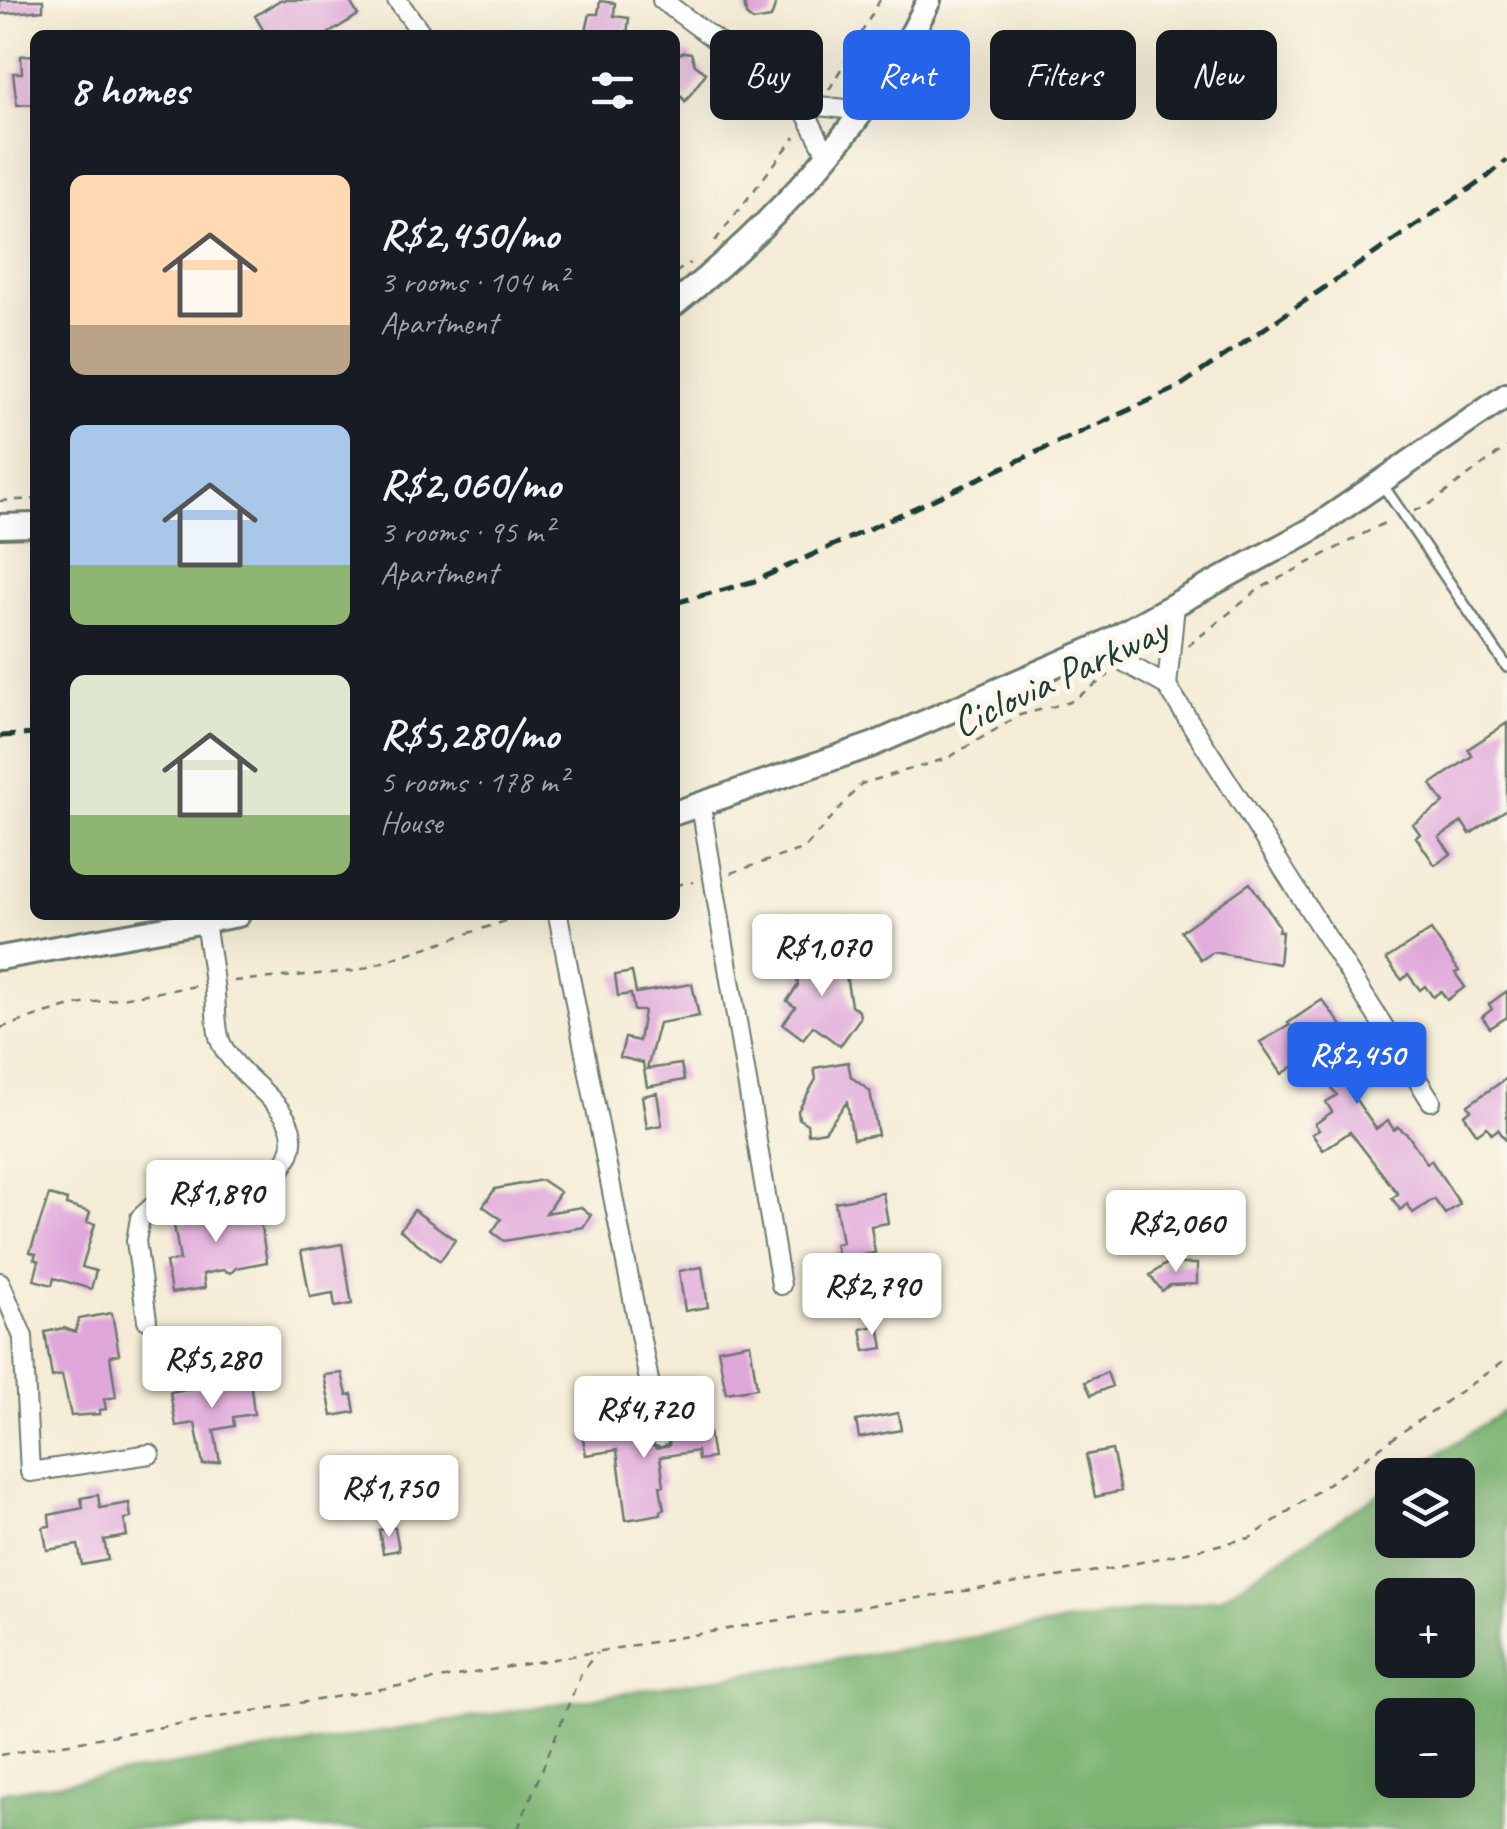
<!DOCTYPE html>
<html lang="en">
<head>
<meta charset="utf-8">
<style>
  :root { --surface:#171b24; --page:#20242c; --text:#f1f3f6; --muted:#9ea1a6; --accent:#2563eb }
  body { margin:0; font-family:Caveat,sans-serif; background:var(--page); color:var(--text); height:100vh; display:flex; flex-direction:column; font-size:38px; white-space:nowrap }
  * { box-sizing:border-box; margin:0 }
  p { font-size:32px; color:var(--muted) }
  .icon { flex:none; width:55px; height:55px; fill:none; stroke:currentColor; stroke-width:2; stroke-linecap:round; stroke-linejoin:round }
  .map { position:relative; flex:1; overflow:hidden }
  .side { position:absolute; left:30px; top:30px; width:650px; height:890px; display:flex; flex-direction:column; background:var(--surface); border-radius:15px; box-shadow:0 10px 40px #0002 }
  .side>* { flex:none }
  .guide { position:absolute; left:710px; top:30px; width:645px; height:90px; display:flex; gap:20px }
  .controls { position:absolute; left:1375px; top:1458px; display:grid; gap:20px }
  .controls a { display:grid; place-items:center; width:100px; height:100px; border-radius:15px; background:var(--surface); box-shadow:0 10px 40px #0002; font-size:50px }
  .price { position:absolute; translate:-50% -85px; padding:0 22px; border-radius:10px; background:#fff; color:#222; font-size:32px; line-height:65px; filter:drop-shadow(0 2px 5px #0008) }
  .price::after { content:''; position:absolute; left:50%; top:60px; width:30px; height:22px; margin-left:-15px; background:inherit; clip-path:polygon(0 0,100% 0,50% 100%) }
  .price.current { background:var(--accent); color:#fff }
  ul { padding:0; list-style:none }
  li { display:flex; align-items:center; gap:30px; height:250px; padding:0 40px }
  li span { display:grid; place-items:center; flex:none; width:280px; height:200px; border-radius:15px; color:#555 }
  li>.icon { margin-inline-start:auto }
  span .icon { width:120px; height:120px; fill:#fffc; stroke-width:1 }
  li b { font-size:42px }
  h2 { display:flex; justify-content:space-between; align-items:center; height:120px; padding:0 40px; font-size:42px }
  .tag { padding:0 35px; border-radius:15px; background:var(--surface); box-shadow:0 10px 40px #0002; font-size:35px; line-height:90px }
  .tag.current { background:var(--accent); color:#fff }
  .map>svg:first-child { display:block }
</style>
</head>
<body>
<div class="map">
<svg width="1507" height="1829" viewBox="0 0 1507 1829">
  <rect width="100%" height="100%" fill="#fbf7ec"/>
  <filter id="ink" filterUnits="userSpaceOnUse"><feTurbulence type="fractalNoise" baseFrequency=".01" numOctaves="2"/><feDisplacementMap in="SourceGraphic" scale="20" xChannelSelector="R" yChannelSelector="G"/><feConvolveMatrix kernelMatrix="1 2 1 2 8 2 1 2 1" color-interpolation-filters="sRGB"/></filter>
  <filter id="wash" filterUnits="userSpaceOnUse"><feTurbulence type="fractalNoise" baseFrequency=".0048" numOctaves="4" result="noise"/><feDisplacementMap in="SourceGraphic" scale="40" xChannelSelector="R" yChannelSelector="G"/><feGaussianBlur stdDeviation="2.25" result="paint"/><feColorMatrix in="noise" values="0 0 0 0 0 0 0 0 0 0 0 0 0 0 0 0 0 1.4 0 .05"/><feComposite in="paint" operator="in"/></filter>
  <g filter="url(#wash)">
    <rect width="100%" height="100%" fill="#f4ecd6"/>
    <path fill="#7cb472" stroke="#4e7853" stroke-width="2.5" fill-rule="evenodd" d="M1507,1409V1829H0V1793L1220,1598L1392,1485V1540H1458V1475H1407ZM1392,1595H1458V1660H1392ZM1392,1715H1458V1780H1392Z"/>
    <g id="blocks">
      <path fill="#dfa6da" d="M0,0H43V10L0,14Z
        M280,0H349L358,15L326,35H266L255,16Z
        M744,0H777L771,18L753,21L746,15Z
        M600,1L615,3L614,16L629,18L627,35H585L590,14H598Z
        M684,52L691,53L695,65L706,73L685,102L682,96L675,105V56Z
        M35,55V104L17,105L13,73H22L21,56Z
        M1507,723V809L1470,834L1462,822L1439,837L1451,854L1435,865L1416,837L1420,834L1413,824L1444,803L1431,784L1472,756L1468,749Z
        M1250,883L1279,926L1278,931L1282,932L1279,964L1213,952L1201,960L1181,931Z
        M1431,930L1459,971L1455,973L1465,987L1447,1000L1441,991L1433,997L1425,986L1420,990L1408,974L1402,980L1386,959Z
        M842,952L851,1005L859,1011L860,1018L840,1046L813,1026L803,1039L783,1024L795,1007L787,1001L798,985L794,962Z
        M632,972L636,993L692,984L699,1016L659,1023L647,1069L681,1064L684,1080L647,1087L643,1063L620,1057L625,1038L639,1041L644,1011H634L631,994L618,996L615,975Z
        M1507,991V1017L1490,1028L1482,1017L1492,1009L1489,1004Z
        M1322,1000L1357,1045L1361,1042L1371,1062L1343,1081L1376,1129L1388,1121L1394,1130L1398,1127L1408,1135L1427,1163L1431,1160L1460,1204L1445,1214L1434,1199L1413,1213L1407,1204L1400,1210L1392,1198L1398,1194L1350,1132L1323,1150L1312,1134L1319,1130L1315,1124L1332,1112L1326,1102L1337,1095L1310,1062L1303,1060L1282,1074L1260,1042L1290,1025L1288,1023Z
        M848,1062L851,1077L870,1091L878,1135L853,1139L847,1102L825,1131L808,1134L807,1124L799,1119L798,1111L816,1079L814,1068Z
        M1507,1078V1142L1498,1129L1492,1134L1487,1127L1477,1134L1464,1115L1471,1110L1468,1105Z
        M657,1093L662,1125L647,1128L642,1096Z
        M542,1180L560,1192L546,1213L581,1207L591,1215L583,1227L504,1241L492,1232L501,1219L483,1206L495,1189Z
        M883,1193L888,1223L871,1226L875,1253L853,1256L859,1290L820,1297L814,1257L837,1253L835,1244L842,1243L835,1202Z
        M49,1195L67,1200L66,1205L90,1212L87,1222L95,1224L82,1267L96,1271L91,1289L54,1278L52,1285L34,1280L39,1261L34,1259L36,1254L30,1252Z
        M257,1203L267,1262L236,1268L231,1273L223,1270L203,1274L205,1288L171,1293L166,1262L180,1260L174,1225L189,1222L188,1215Z
        M414,1210L455,1240L440,1261L400,1230Z
        M342,1244L352,1304L335,1307L333,1293L310,1297L301,1251Z
        M1166,1264H1197V1284L1170,1285L1162,1291L1150,1275Z
        M702,1267L708,1307L685,1311L679,1271Z
        M112,1313L119,1354L110,1356L116,1397L104,1399L106,1409L100,1410V1414L71,1416L62,1375L52,1377L45,1332L64,1328L75,1332L79,1319Z
        M879,1325L883,1348L865,1351L861,1329Z
        M750,1343L757,1388L726,1393L718,1349Z
        M1107,1372L1112,1386L1091,1395L1085,1382Z
        M342,1373L347,1395L352,1394L355,1412L332,1416L324,1375Z
        M250,1378L254,1414L233,1417L234,1426L214,1430L220,1462L203,1465L195,1423L176,1426L170,1392Z
        M626,1408L630,1435L646,1433L650,1444L657,1449L669,1446L671,1429L675,1432L708,1426L713,1458L698,1460L697,1451L660,1457L664,1485L660,1486L664,1509L661,1510V1514L626,1520L617,1450L586,1455L582,1434L613,1429L609,1410Z
        M898,1413L901,1430L859,1438L856,1421Z
        M1112,1450L1121,1491L1095,1497L1086,1455Z
        M98,1495L100,1508L129,1503L131,1518L124,1519L127,1536L104,1540L108,1560L82,1565L78,1545L47,1550L43,1527L50,1526L49,1515L83,1508L81,1498Z
        M395,1527L399,1550L383,1553L379,1530Z"/>
    </g>
  </g>
  <g filter="url(#ink)">
    <use href="#blocks" fill-opacity="0" stroke="#6a7a6d" stroke-width="2.5"/>
    <g fill="none" stroke-linecap="round" stroke-linejoin="round">
      <defs>
        <path id="lane" d="M1382,484L1507,667"/>
        <path id="street" d="M397,0L423,35
          M662,0L801,104L863,111
          M801,104L827,155
          M1097,647L1167,686L1431,1101
          M1167,686L1175,605
          M701,806L781,1285
          M558,915L660,1437
          M0,1282L23,1337L30,1472L150,1454
          M147,1320L136,1241L140,1218L154,1205L280,1170C322,1117 244,1088 222,1045C214,1029 217,1002 214,984C212,963 208,943 205,922"/>
        <path id="secondary" d="M675,304C777,221 872,121 929,0
          M0,526L35,525
          M675,813L872,745L1097,647L1311,530L1507,395
          M0,958L238,915"/>
      </defs>
      <use href="#lane" stroke="#6a7a6d" stroke-width="14"/>
      <use href="#street" stroke="#6a7a6d" stroke-width="22"/>
      <use href="#secondary" stroke="#6a7a6d" stroke-width="28"/>
      <path stroke="#6a7a6d" stroke-width="2.5" stroke-dasharray="8 8" stroke-linecap="butt" d="M829,90L880,0
        M715,241L795,137
        M675,273L690,263
        M0,501L35,499
        M1414,510L1426,507L1507,447
        M1188,646L1259,589L1388,521
        M731,873L805,848L861,784L948,758L1020,715L1070,702L1109,675
        M675,885L694,882
        M234,981L356,971L523,915
        M0,1028L71,1006L197,986
        M0,1755L826,1612L1110,1569L1250,1538L1507,1359
        M518,1829L582,1671L597,1653"/>
      <use href="#lane" stroke="#fff" stroke-width="9"/>
      <use href="#street" stroke="#fff" stroke-width="18"/>
      <use href="#secondary" stroke="#fff" stroke-width="22"/>
      <path stroke="#1f3d34" stroke-width="5" stroke-dasharray="15 8" stroke-linecap="butt" d="M675,603L755,581L1177,388L1487,177L1507,160
        M0,736L35,734"/>
    </g>
  </g>
  <g text-anchor="middle" stroke-width="10" stroke-linejoin="round" paint-order="stroke">
    <g font-size="42" fill="#1f3d34" stroke="#fbf7ec">
      <text transform="translate(1059 675) rotate(-25)" y="15">Ciclovia Parkway</text>
    </g>
  </g>
</svg>
<div class="controls">
<a><svg class="icon" aria-label="layers" viewBox="0 0 24 24"><path d="M12 4l9 5-9 5-9-5zM3 14l9 5 9-5"/></svg></a>
<a>+</a>
<a>−</a>
</div>
<b class="price" style="left:822px;top:999px">R$1,070</b>
<b class="price current" style="left:1357px;top:1107px">R$2,450</b>
<b class="price" style="left:216px;top:1245px">R$1,890</b>
<b class="price" style="left:1176px;top:1275px">R$2,060</b>
<b class="price" style="left:872px;top:1338px">R$2,790</b>
<b class="price" style="left:212px;top:1411px">R$5,280</b>
<b class="price" style="left:644px;top:1461px">R$4,720</b>
<b class="price" style="left:389px;top:1540px">R$1,750</b>
<div class="guide">
<a class="tag">Buy</a>
<a class="tag current">Rent</a>
<a class="tag">Filters</a>
<a class="tag">New</a>
</div>
<section class="side">
<h2>8 homes<svg class="icon" aria-label="filters" viewBox="0 0 24 24"><path d="M4 7h16M4 17h16"/><circle cx="9" cy="7" r="2"/><circle cx="15" cy="17" r="2"/></svg></h2>
<ul>
<li><span style="background:linear-gradient(#ffd9b3 75%,#b9a48a 0)"><svg class="icon" aria-label="home" viewBox="0 0 24 24"><path d="M3 11l9-7 9 7M6 9v11h12V9"/></svg></span><div><b>R$2,450/mo</b><p>3 rooms · 104 m²</p><p>Apartment</p></div></li>
<li><span style="background:linear-gradient(#a9c7e8 70%,#8fb573 0)"><svg class="icon" aria-label="home" viewBox="0 0 24 24"><path d="M3 11l9-7 9 7M6 9v11h12V9"/></svg></span><div><b>R$2,060/mo</b><p>3 rooms · 95 m²</p><p>Apartment</p></div></li>
<li><span style="background:linear-gradient(#dfe7d0 70%,#8fb573 0)"><svg class="icon" aria-label="home" viewBox="0 0 24 24"><path d="M3 11l9-7 9 7M6 9v11h12V9"/></svg></span><div><b>R$5,280/mo</b><p>5 rooms · 178 m²</p><p>House</p></div></li>
</ul>
</section>
</div>
</body>
</html>
